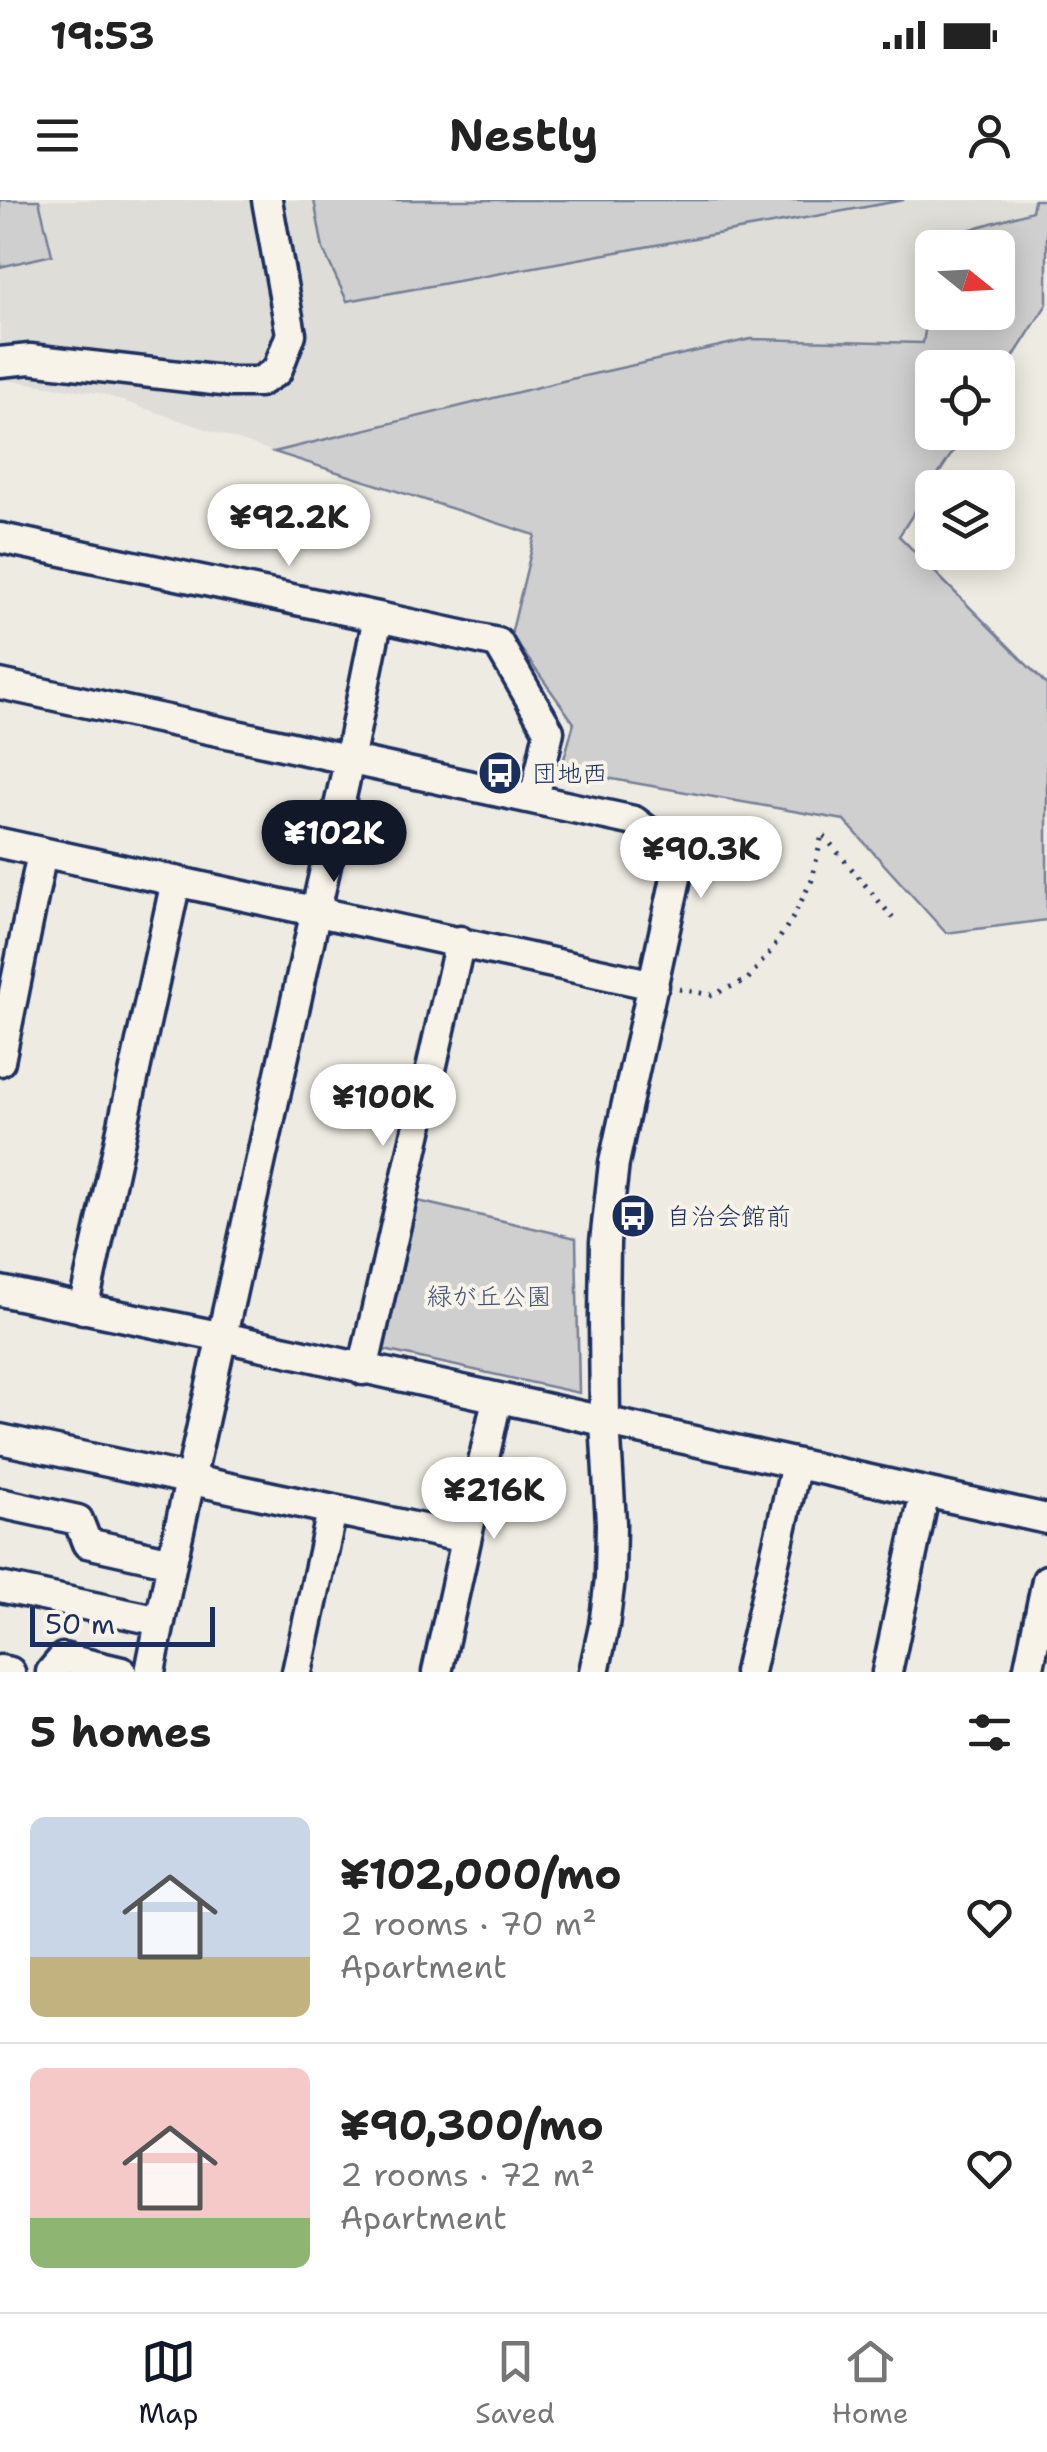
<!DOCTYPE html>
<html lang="en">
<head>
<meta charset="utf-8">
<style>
  :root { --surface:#fff; --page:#f2f2f2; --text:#222; --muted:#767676; --line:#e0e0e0; --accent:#111827 }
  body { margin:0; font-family:"Shantell Sans","Klee One",sans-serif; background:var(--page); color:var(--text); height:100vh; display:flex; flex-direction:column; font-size:38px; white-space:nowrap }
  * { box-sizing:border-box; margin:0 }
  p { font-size:32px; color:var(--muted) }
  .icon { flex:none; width:55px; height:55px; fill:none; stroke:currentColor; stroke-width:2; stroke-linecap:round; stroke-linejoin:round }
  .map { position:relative; height:1472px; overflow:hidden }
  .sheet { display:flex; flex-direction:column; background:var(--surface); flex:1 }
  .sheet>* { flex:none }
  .needle { width:65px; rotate:108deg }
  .buttons { position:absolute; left:915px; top:30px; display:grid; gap:20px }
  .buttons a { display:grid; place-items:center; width:100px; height:100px; border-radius:15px; background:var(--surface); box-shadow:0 5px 25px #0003; font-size:50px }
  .scale { position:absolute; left:30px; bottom:25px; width:185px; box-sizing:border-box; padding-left:10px; border:5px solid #1b2f5e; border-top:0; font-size:28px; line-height:35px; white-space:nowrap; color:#1b2f5e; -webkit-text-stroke:8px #f7f3e8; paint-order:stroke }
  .price { position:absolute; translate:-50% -85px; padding:0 22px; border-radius:35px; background:#fff; color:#222; font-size:32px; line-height:65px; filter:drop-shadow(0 2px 5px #0008) }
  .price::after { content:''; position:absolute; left:50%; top:60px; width:30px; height:22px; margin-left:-15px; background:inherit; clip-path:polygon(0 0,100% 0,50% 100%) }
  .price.current { background:var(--accent); color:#fff }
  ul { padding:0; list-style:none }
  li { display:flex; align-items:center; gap:30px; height:250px; padding:0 30px }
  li+li { border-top:2px solid var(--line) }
  li span { display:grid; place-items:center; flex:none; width:280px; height:200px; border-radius:15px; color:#555 }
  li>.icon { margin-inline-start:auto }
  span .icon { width:120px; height:120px; fill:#fffc; stroke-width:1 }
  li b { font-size:42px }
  h2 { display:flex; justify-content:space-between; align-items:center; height:120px; padding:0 30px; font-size:42px }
  .status { display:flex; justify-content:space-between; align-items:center; height:70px; padding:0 50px; background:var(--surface); direction:ltr }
  .status svg { height:28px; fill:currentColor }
  header { display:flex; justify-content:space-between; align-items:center; height:130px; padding:0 30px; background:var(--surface); font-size:45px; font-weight:700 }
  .menu { display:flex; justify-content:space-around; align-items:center; height:140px; border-top:2px solid var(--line); background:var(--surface); font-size:28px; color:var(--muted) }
  .menu a { display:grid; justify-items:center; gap:5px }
  .menu .current { color:var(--accent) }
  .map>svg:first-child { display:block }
</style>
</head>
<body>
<div class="status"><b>19:53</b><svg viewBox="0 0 49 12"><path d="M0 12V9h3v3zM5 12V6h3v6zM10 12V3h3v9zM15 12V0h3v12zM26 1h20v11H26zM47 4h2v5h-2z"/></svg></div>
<header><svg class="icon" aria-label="menu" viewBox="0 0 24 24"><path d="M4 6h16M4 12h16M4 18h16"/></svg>Nestly<svg class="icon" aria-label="person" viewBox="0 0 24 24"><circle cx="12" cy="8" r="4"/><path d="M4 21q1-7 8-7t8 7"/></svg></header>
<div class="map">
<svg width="1047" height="1472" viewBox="0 0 1047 1472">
  <rect width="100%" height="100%" fill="#eeebe2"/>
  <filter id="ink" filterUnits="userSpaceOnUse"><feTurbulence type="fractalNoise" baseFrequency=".01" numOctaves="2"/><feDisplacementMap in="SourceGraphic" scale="20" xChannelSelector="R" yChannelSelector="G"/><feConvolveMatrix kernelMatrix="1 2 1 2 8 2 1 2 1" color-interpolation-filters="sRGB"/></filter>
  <g filter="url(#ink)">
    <path fill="#deddd8" d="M0,0H1034L1032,11L941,38L939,47L932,48V88L923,143L751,139L571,179L274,252L99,193L6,180L0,181Z"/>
    <path fill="#cfcfcf" stroke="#757f96" stroke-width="2.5" d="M0,0H39L52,55L0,67Z
      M314,0H904L347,101L323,49Z
      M1034,0H1047V104L998,181V168H932V232L965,233L899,336L1047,485V720L946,733L844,620L561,570L574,523L511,435L535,335L274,252L571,179L751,139L923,143L932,88V112H998V48L939,47L941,38L1032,11Z
      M418,1001L576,1038L579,1193L384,1150Z"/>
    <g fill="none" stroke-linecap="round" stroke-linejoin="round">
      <defs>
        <path id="minor" d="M0,162L30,159L231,182H259L277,171L291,134L267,0
          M0,338L378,417L349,561L172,1362L150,1472
          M378,417L498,443L549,531L534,599
          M0,484L634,621C662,642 667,643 676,678L614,963L605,1042L604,1120L605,1222L611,1323L610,1379L604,1426L594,1472
          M0,643L654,785
          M0,861L42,653
          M0,1091L223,1137L1047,1319
          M83,1109L176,681
          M363,1170L460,741
          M0,1239L465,1338
          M0,1303L78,1320L87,1343L172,1362
          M0,1387L160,1421
          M0,1470L10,1472
          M51,1472L63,1458L122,1472
          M297,1472L332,1311
          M437,1472L497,1199
          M749,1472L796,1264
          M887,1472L925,1292
          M1028,1472L1047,1380"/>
      </defs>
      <use href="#minor" stroke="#1b2f5e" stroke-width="35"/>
      <path stroke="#1b2f5e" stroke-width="5" stroke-dasharray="2.5 8" stroke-linecap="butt" d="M824,636L893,718
        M679,789L712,795L747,780L771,751L792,719L812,680L822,635"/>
      <use href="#minor" stroke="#f7f3e8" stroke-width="28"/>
    </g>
  </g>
  <defs>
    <symbol id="bus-disc" viewBox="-11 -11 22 22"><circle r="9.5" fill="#1b2f5e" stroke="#f7f3e8"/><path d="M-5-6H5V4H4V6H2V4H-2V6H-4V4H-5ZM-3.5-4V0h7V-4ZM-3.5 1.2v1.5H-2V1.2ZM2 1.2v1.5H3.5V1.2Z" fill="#fff"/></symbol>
  </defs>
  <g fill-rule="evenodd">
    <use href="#bus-disc" x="475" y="548" width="50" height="50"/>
    <use href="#bus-disc" x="608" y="991" width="50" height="50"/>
  </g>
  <g text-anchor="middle" stroke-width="8" stroke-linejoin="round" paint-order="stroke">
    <g font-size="25" fill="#1b2f5e" stroke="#f7f3e8" text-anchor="start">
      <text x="532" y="582">団地西</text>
      <text x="666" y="1025">自治会館前</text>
    </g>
    <g font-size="25" fill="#3f4f75" stroke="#f7f3e8">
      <text x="489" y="1105">緑が丘公園</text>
    </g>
  </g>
</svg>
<div class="buttons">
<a><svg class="needle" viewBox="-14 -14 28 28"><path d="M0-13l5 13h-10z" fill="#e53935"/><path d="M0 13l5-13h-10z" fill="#767676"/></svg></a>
<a><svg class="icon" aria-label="locate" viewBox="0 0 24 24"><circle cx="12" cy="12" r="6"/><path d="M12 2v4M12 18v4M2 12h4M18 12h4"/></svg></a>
<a><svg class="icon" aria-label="layers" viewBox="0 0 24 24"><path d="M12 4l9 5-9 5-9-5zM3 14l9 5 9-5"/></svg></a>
</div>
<div class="scale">50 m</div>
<b class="price" style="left:289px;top:369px">¥92.2K</b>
<b class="price current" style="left:334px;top:685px">¥102K</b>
<b class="price" style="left:701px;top:701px">¥90.3K</b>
<b class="price" style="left:383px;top:949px">¥100K</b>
<b class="price" style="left:494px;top:1342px">¥216K</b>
</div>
<section class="sheet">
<h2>5 homes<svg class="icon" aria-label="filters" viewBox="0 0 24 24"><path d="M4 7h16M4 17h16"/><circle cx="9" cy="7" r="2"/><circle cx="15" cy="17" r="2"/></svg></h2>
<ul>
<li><span style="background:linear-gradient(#c9d6e8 70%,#c2b280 0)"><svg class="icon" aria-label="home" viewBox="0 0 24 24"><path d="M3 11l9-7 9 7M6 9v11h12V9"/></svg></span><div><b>¥102,000/mo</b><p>2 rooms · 70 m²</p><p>Apartment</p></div><svg class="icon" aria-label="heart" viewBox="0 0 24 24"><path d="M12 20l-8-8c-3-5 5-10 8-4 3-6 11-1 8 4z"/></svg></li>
<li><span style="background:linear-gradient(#f6c9c9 75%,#8fb573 0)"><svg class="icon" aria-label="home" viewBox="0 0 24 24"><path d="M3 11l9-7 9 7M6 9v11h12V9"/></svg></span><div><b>¥90,300/mo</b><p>2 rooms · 72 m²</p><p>Apartment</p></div><svg class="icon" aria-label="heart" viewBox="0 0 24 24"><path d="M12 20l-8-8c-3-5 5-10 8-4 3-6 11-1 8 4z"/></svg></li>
</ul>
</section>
<nav class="menu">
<a class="current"><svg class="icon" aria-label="map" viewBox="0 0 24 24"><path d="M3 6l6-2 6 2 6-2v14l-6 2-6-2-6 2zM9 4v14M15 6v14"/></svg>Map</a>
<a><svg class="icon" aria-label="saved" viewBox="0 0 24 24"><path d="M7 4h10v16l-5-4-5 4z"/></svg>Saved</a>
<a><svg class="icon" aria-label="home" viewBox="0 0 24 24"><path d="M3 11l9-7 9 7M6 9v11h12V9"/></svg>Home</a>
</nav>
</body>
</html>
